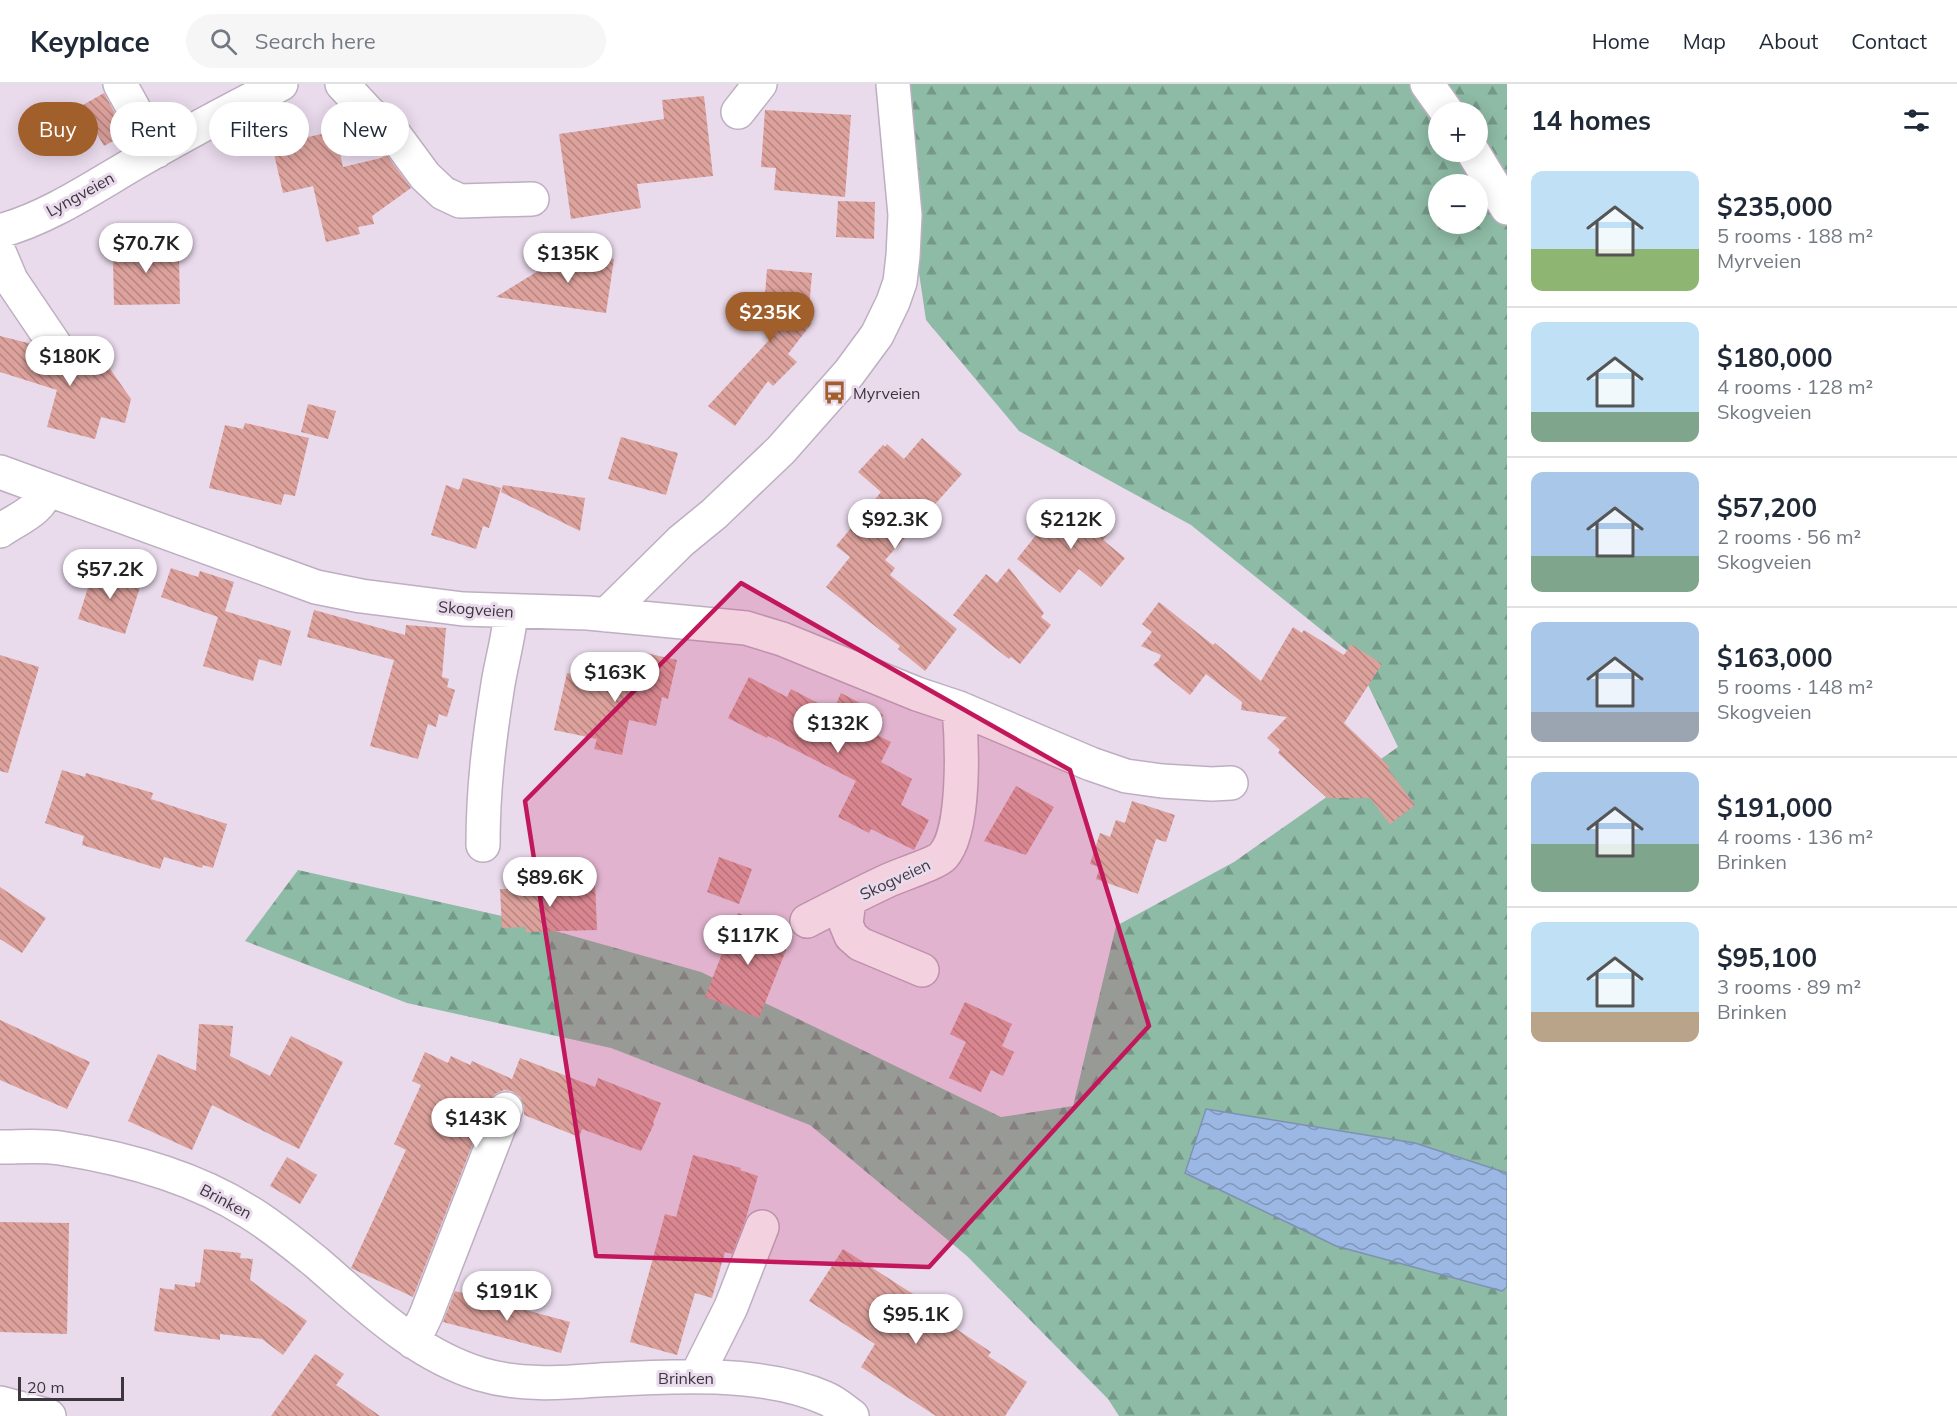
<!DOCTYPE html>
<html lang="en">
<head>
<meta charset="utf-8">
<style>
  :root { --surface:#fff; --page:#f6f6f7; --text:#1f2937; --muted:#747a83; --line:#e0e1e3; --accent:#a1602b }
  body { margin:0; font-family:Mulish,sans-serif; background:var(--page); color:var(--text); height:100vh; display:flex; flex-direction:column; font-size:22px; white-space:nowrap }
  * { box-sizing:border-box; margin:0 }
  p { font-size:20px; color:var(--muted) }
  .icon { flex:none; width:33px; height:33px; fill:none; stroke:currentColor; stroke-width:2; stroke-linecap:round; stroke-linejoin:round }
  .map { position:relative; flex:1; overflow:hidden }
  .sheet { display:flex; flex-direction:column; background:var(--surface); width:450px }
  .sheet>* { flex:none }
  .hud { position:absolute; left:18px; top:18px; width:570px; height:54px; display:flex; gap:12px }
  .tools { position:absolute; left:1428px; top:18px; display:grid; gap:12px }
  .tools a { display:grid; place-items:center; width:60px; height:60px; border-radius:50%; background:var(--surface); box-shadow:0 3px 15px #0003; font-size:30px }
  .scale { position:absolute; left:18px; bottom:15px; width:106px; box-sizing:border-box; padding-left:6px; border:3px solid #3b353d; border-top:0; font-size:16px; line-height:21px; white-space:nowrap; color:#3b353d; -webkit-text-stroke:4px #e9daec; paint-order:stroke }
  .price { position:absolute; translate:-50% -51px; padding:0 14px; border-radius:21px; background:#fff; color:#222; font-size:20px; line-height:39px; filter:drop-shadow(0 2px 3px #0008) }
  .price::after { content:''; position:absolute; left:50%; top:36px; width:18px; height:14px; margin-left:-9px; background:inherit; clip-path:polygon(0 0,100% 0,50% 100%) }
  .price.on { background:var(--accent); color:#fff }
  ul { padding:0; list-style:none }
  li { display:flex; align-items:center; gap:18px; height:150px; padding:0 24px }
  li+li { border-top:2px solid var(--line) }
  li span { display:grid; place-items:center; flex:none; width:168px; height:120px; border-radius:12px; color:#555 }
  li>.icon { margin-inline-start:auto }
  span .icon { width:72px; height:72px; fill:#fffc; stroke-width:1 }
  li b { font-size:26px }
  h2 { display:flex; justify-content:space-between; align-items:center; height:72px; padding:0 24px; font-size:26px }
  .pill { padding:0 21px; border-radius:27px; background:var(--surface); box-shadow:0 3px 15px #0003; font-size:21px; line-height:54px }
  .pill.on { background:var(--accent); color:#fff }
  header { display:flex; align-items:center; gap:36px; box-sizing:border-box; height:84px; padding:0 30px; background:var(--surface); border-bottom:2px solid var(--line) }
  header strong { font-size:28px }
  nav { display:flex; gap:33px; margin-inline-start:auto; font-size:21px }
  .search { width:420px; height:54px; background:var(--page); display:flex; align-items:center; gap:15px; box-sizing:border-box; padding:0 21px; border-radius:33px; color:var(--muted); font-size:22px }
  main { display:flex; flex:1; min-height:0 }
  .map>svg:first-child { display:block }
</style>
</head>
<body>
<header>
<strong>Keyplace</strong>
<div class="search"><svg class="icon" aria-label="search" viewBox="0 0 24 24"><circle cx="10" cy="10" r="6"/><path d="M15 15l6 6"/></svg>Search here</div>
<nav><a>Home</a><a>Map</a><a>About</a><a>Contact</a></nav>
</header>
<main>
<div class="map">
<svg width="1507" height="1332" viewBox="0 0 1507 1332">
  <defs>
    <pattern id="forest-firs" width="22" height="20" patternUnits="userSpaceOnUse" patternTransform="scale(1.5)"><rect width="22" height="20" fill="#8ebba5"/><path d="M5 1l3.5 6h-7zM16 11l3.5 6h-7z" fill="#759988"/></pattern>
    <pattern id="water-waves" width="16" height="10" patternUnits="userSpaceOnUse" patternTransform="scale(1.5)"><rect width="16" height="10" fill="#9bb8e5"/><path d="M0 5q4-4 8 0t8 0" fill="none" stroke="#8096bb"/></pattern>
    <pattern id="building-back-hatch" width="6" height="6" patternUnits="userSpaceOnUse" patternTransform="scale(1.5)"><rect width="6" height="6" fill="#dea29d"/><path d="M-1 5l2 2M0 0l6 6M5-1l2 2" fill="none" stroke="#b58581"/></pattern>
  </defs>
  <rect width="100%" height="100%" fill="#e9daec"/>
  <path fill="url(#forest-firs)" fill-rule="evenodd" d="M891,0H1507V1089L1474,1079L1502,1207L1507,1203V1332H1119L1108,1315L967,1172L810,1041L611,964L407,919L245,857L298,786L502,832L701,888L1001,1033L1073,1022L1116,842L1234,778L1398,663L1354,572L1191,441L1019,347L926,236ZM1438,28H1478V68H1438ZM1438,100H1478V140H1438Z"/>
  <path fill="url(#water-waves)" stroke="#7e91b3" stroke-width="1.5" d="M1206,1025L1415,1059L1507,1089V1203L1502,1207L1336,1162L1185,1089Z"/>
  <path fill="url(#building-back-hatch)" d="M104,9L126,50L104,62L81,22Z
    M704,12L713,92L637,100L641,124L571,135L559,50L664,35L662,16Z
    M765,26L851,31L845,113L774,106L776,84L761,83Z
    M335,47L343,83L381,74L386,70L411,104L372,132L374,140L358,143L360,150L326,158L313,102L283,109L272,61Z
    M838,117L875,118L874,155L836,153Z
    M160,149L161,176L179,175L180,220L114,221L113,173H131L130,150Z
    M569,168L614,175L606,229L496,213Z
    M767,185L812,189L808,237L812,239L788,270L797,278L773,302L768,297L735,342L708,322L786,238L763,236Z
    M0,252L32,260L39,272L47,278L57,280L65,277L71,270L106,279L131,315L125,339L101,333L95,355L47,343L57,306L0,288Z
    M308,320L336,327L328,355L301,348Z
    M245,339L309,354L295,412L284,410L281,421L209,404L225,341L243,345Z
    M621,353L678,369L666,411L608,395Z
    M922,354L962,390L885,476L895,484L890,491L957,545L925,587L898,565L900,562L826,503L850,473L836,462L881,408L858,388L883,361L885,363L887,360L904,375Z
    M463,394L501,404L489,444L483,442L476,465L431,451L446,401L459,406Z
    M503,401L585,414L580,447L501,408Z
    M1071,417L1110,448L1103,456L1125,474L1101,503L1079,485L1060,509L1017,475L1056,426L1060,430Z
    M95,482L142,497L125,550L78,535Z
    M171,484L198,493L200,487L234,498L225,527L291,547L281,582L259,575L253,597L203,582L218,533L161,513Z
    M1009,484L1044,529L1041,533L1051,541L1020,580L1011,573L1009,575L953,531L986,490L997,499Z
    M1159,518L1213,561L1215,559L1261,597L1293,543L1302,549L1304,546L1344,571L1351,560L1382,580L1344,639L1390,683L1388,685L1415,721L1390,740L1370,714H1327L1278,669L1280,666L1267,654L1287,633L1241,626L1242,618L1206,590L1190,611L1153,581L1159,576L1161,571L1141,562L1152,548L1142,540Z
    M314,526L405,551L406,541L446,544L442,593L449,595L447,603L455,606L447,633L439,630L436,643L428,640L418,675L370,662L394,576L307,553Z
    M641,568L677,576L668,615L662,613L656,642L629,636L622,671L594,665L597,655L554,646L567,589L634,604Z
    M0,571L39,583L8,689L0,687Z
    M749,593L787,613L791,605L833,627L841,609L883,631L873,649L891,658L881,678L912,695L901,721L929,736L914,766L871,745L869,749L838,733L856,697L768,652L767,654L728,634Z
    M62,686L85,693L86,689L153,709L151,715L227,740L213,784L203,781L202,784L164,773L160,785L82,761L84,752L45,739Z
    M1016,702L1054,723L1026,771L984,757Z
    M1132,717L1175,731L1166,758L1156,755L1138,810L1096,795L1100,783L1090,780L1100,749L1110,753L1116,736L1125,739Z
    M719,773L752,785L739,820L707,808Z
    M595,799L597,846L526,848V843L502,844L500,805H525V801Z
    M0,803L46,834L22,869L0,855Z
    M738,829L792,851L759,934L705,913Z
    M965,918L1012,940L1002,962L1014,968L1003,992L991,986L981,1008L949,994L966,958L950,950Z
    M0,936L90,978L67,1025L0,996Z
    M199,940L233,942L230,972L270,992L291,952L343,978L299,1065L212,1021L192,1066L128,1037L158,970L196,987Z
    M425,968L448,979L451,972L470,981L472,977L512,995L520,974L595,1003L598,994L661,1019L653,1039L654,1040L641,1067L582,1045L579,1053L524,1031V1022L520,1013L512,1007L504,1006L495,1010L489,1018L413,1213L351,1184L406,1066L394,1060L421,1001L412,997Z
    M693,1071L741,1084L740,1086L758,1092L746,1134L732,1170L725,1168L712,1214L695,1209L677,1271L630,1258L665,1130L676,1133Z
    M287,1073L317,1091L300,1120L270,1102Z
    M0,1138L69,1139L67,1250L0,1248Z
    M204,1165L241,1169L240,1174L253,1175L250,1196L307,1237L283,1271L262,1255L220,1250V1256L154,1247L160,1204L174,1206L175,1200L195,1203V1198L200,1199Z
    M843,1165L913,1210L911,1215L991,1268L988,1272L1027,1298L1005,1332H936L861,1283L875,1260L809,1217Z
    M455,1207L570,1238L561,1269L443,1238Z
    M315,1270L344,1290L336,1301L380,1332H271Z"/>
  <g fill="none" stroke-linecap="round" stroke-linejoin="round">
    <defs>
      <path id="minor" d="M120,0L157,67
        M342,0L369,29L394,50L425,92L443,109L460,117L532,115
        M1427,0L1447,28
        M738,28L760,0
        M1473,68L1507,124
        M0,147C48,134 92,104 135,79C183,51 232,25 281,0
        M0,170L11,196L55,261
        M0,388L316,503L361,512L463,525L588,529L746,544L782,555L917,610L959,624L1091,680L1126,692L1162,697L1212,700L1231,699
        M0,447C18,434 40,428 47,405
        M606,531L681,457L714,430L781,366L849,289L877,251L893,218L900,198L903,172L905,131L893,0
        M483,761C483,705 489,656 498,600C502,576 509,552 511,528
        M849,816L846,840L851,852L860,860L922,886
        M807,837C834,823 861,809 889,796C900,791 937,779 943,772C966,747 962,657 959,624
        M0,1063C20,1063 41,1061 60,1064C124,1074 194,1093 249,1128C272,1142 295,1161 316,1178C366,1221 415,1270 480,1290C520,1302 559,1299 600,1296C668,1292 762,1286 825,1314C835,1318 844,1326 852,1332
        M413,1258L426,1231L506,1025
        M696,1293L731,1223L762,1143
        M0,1319L49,1332"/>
    </defs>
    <use href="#minor" stroke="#bdafc1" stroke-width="36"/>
    <use href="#minor" stroke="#fff" stroke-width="33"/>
  </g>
  <path fill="#c2185b" fill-opacity="0.2" stroke="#c2185b" stroke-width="4.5" stroke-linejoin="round" d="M741,499L1070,686L1149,942L929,1183L596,1172L525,717Z"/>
  <defs>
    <symbol id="bus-bare" viewBox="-9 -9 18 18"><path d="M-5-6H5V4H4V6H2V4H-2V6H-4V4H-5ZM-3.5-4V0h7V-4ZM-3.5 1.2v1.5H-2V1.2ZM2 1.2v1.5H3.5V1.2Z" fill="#a1602b" stroke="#e9daec" stroke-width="2.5" paint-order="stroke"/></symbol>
  </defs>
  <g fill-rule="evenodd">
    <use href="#bus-bare" x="818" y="292" width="33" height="33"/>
  </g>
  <g text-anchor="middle" stroke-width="6" stroke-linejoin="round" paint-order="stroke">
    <g font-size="16" fill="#3b353d" stroke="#e9daec">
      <text transform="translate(80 110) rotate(-29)" y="6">Lyngveien</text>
      <text transform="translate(476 525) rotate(4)" y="6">Skogveien</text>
      <text transform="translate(895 795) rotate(-25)" y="6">Skogveien</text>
      <text transform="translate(226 1117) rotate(28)" y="6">Brinken</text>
      <text x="686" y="1300">Brinken</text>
    </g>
    <g font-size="16" fill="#3b353d" stroke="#e9daec" text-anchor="start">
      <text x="853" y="315">Myrveien</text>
    </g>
  </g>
</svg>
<div class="tools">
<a>+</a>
<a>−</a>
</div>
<div class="scale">20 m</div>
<b class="price" style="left:146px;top:190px">$70.7K</b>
<b class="price" style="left:568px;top:200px">$135K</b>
<b class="price on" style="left:770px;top:259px">$235K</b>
<b class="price" style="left:70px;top:303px">$180K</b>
<b class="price" style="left:895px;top:466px">$92.3K</b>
<b class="price" style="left:1071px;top:466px">$212K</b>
<b class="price" style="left:110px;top:516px">$57.2K</b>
<b class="price" style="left:615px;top:619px">$163K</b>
<b class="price" style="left:838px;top:670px">$132K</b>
<b class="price" style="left:550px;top:824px">$89.6K</b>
<b class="price" style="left:748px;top:882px">$117K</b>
<b class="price" style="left:476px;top:1065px">$143K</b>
<b class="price" style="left:507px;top:1238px">$191K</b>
<b class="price" style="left:916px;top:1261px">$95.1K</b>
<div class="hud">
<a class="pill on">Buy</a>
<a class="pill">Rent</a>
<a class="pill">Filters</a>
<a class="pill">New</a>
</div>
</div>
<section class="sheet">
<h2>14 homes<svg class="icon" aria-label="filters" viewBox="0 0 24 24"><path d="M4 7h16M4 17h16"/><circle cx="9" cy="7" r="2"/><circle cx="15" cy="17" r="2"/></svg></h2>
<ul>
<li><span style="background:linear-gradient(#bfe0f5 65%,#8fb573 0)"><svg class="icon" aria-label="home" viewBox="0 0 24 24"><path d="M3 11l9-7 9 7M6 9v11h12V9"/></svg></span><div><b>$235,000</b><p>5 rooms · 188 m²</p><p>Myrveien</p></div></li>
<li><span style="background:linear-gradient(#bfe0f5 75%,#7fa58c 0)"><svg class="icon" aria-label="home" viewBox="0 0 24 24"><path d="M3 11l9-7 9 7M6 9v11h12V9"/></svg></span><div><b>$180,000</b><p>4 rooms · 128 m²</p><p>Skogveien</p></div></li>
<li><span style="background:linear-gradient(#a9c7e8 70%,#7fa58c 0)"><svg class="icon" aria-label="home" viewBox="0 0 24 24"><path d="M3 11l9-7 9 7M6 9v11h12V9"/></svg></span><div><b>$57,200</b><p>2 rooms · 56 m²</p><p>Skogveien</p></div></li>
<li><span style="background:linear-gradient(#a9c7e8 75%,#9aa5b1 0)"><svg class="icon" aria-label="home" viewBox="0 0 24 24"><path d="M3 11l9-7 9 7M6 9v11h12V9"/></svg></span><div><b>$163,000</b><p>5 rooms · 148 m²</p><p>Skogveien</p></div></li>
<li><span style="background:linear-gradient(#a9c7e8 60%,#7fa58c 0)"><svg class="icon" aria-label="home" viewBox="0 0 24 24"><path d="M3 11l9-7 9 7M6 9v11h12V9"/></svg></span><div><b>$191,000</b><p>4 rooms · 136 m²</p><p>Brinken</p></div></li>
<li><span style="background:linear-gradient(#bfe0f5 75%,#b9a48a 0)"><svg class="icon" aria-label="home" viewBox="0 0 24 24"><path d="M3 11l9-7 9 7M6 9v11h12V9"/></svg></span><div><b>$95,100</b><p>3 rooms · 89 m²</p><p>Brinken</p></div></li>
</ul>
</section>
</main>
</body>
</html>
